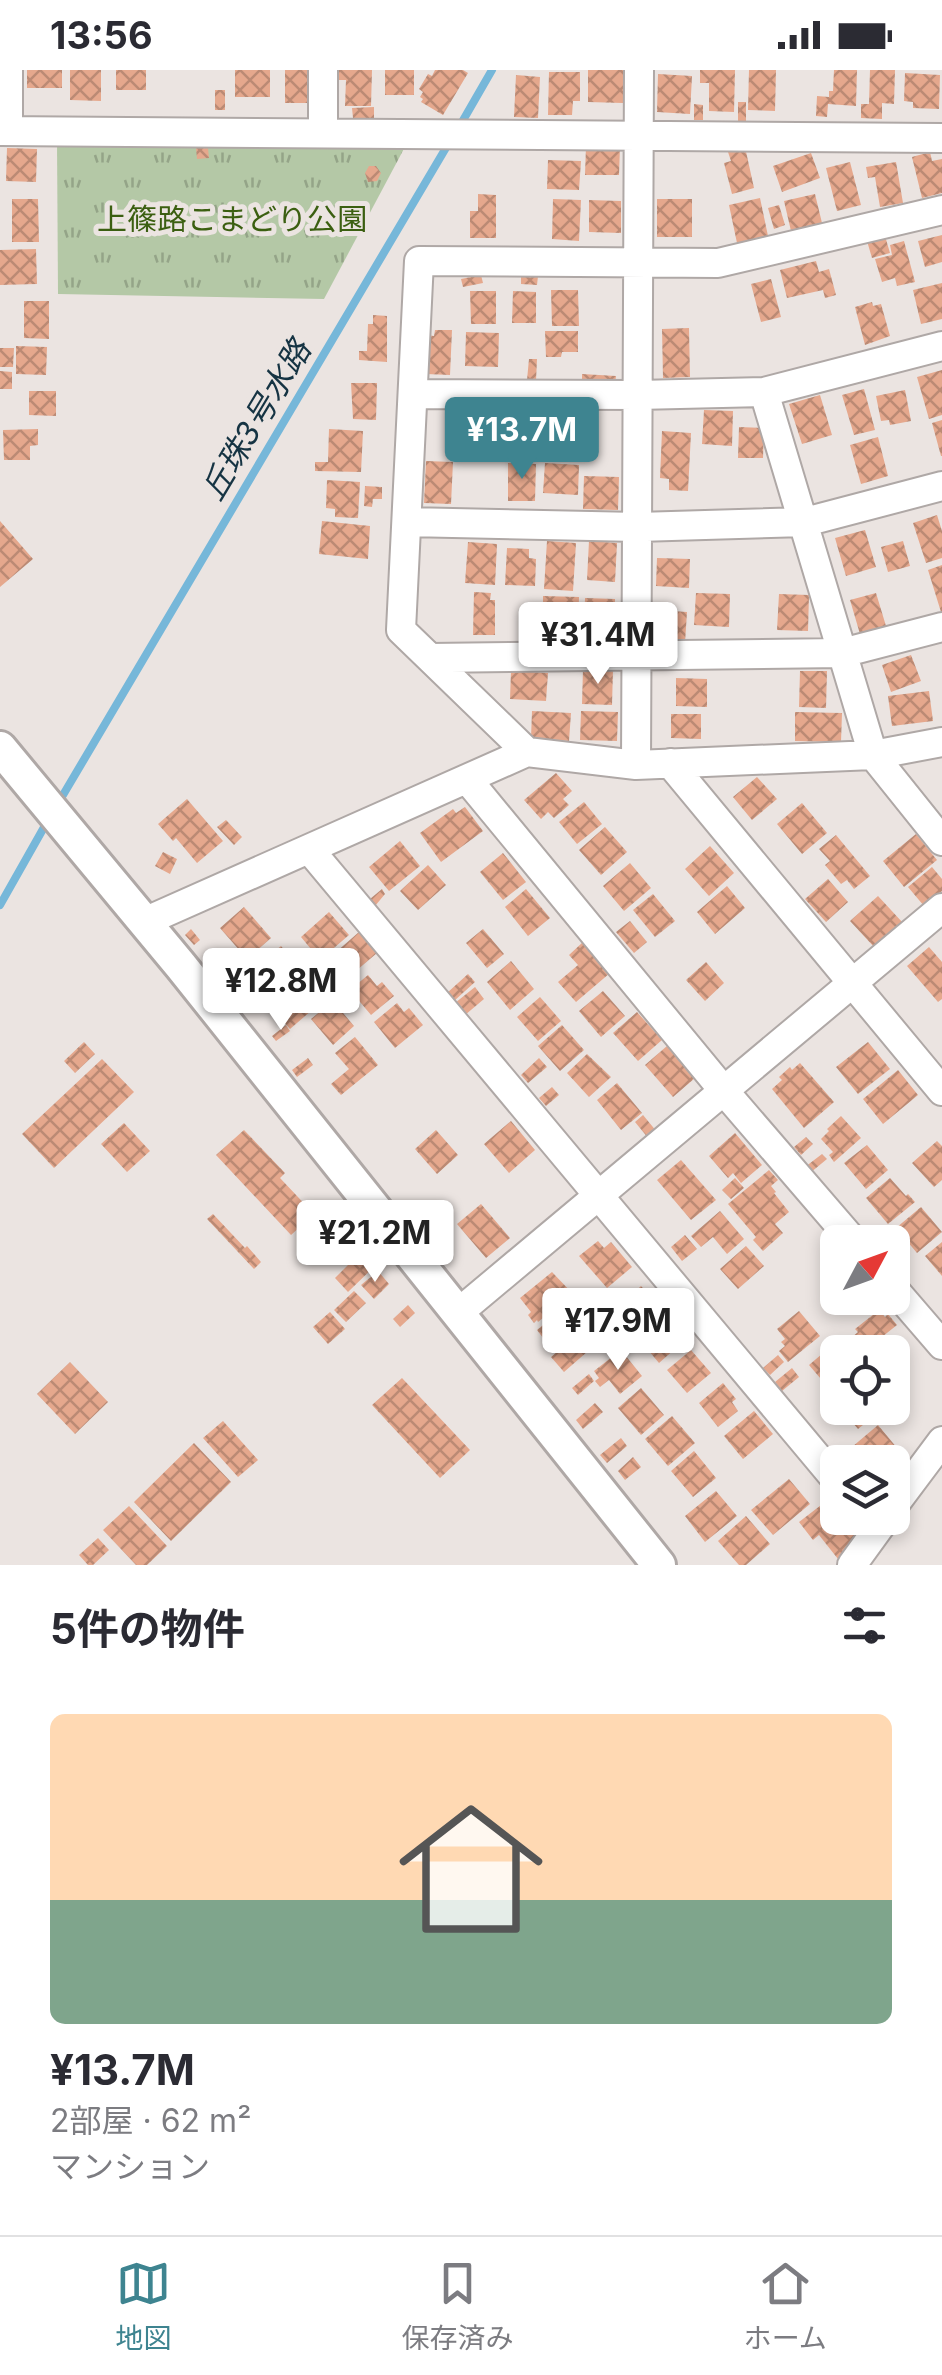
<!DOCTYPE html>
<html lang="ja">
<head>
<meta charset="utf-8">
<style>
  :root { --surface:#fff; --page:#f7f7f7; --text:#2b2b33; --muted:#7c7c81; --line:#e1e1e2; --accent:#3e8490 }
  body { margin:0; font-family:Inter,"Noto Sans JP",sans-serif; background:var(--page); color:var(--text); height:100vh; display:flex; flex-direction:column; font-size:38px; white-space:nowrap }
  * { box-sizing:border-box; margin:0 }
  p { font-size:32px; color:var(--muted) }
  .icon { flex:none; width:55px; height:55px; fill:none; stroke:currentColor; stroke-width:2; stroke-linecap:round; stroke-linejoin:round }
  .map { position:relative; height:1495px; overflow:hidden }
  .panel { display:flex; flex-direction:column; background:var(--surface); flex:1 }
  .panel>* { flex:none }
  .needle { width:65px; rotate:49deg }
  .buttons { position:absolute; left:820px; top:1155px; display:grid; gap:20px }
  .buttons a { display:grid; place-items:center; width:90px; height:90px; border-radius:15px; background:var(--surface); box-shadow:0 5px 15px #0003; font-size:50px }
  .price { position:absolute; translate:-50% -85px; padding:0 22px; border-radius:10px; background:#fff; color:#222; font-size:32px; line-height:65px; filter:drop-shadow(0 2px 5px #0008) }
  .price::after { content:''; position:absolute; left:50%; top:60px; width:30px; height:22px; margin-left:-15px; background:inherit; clip-path:polygon(0 0,100% 0,50% 100%) }
  .price.current { background:var(--accent); color:#fff }
  ul { padding:0; list-style:none }
  li { display:grid; align-content:center; gap:20px; height:530px; padding:0 50px }
  li+li { border-top:2px solid var(--line) }
  li span { display:grid; place-items:center; height:310px; border-radius:15px; color:#555 }
  li>.icon { margin-inline-start:auto }
  span .icon { width:180px; height:180px; fill:#fffc; stroke-width:1 }
  li b { font-size:42px }
  h2 { display:flex; justify-content:space-between; align-items:center; height:120px; padding:0 50px; font-size:42px }
  .status { display:flex; justify-content:space-between; align-items:center; height:70px; padding:0 50px; background:var(--surface); direction:ltr }
  .status svg { height:28px; fill:currentColor }
  .dock { display:flex; justify-content:space-around; align-items:center; height:140px; border-top:2px solid var(--line); background:var(--surface); font-size:28px; color:var(--muted) }
  .dock a { display:grid; justify-items:center; gap:5px }
  .dock .current { color:var(--accent) }
  .map>svg:first-child { display:block }
</style>
</head>
<body>
<div class="status"><b>13:56</b><svg viewBox="0 0 49 12"><path d="M0 12V9h3v3zM5 12V6h3v6zM10 12V3h3v9zM15 12V0h3v12zM26 1h20v11H26zM47 4h2v5h-2z"/></svg></div>
<div class="map">
<svg width="942" height="1495" viewBox="0 0 942 1495">
  <defs>
    <pattern id="park-tufts" width="24" height="20" patternUnits="userSpaceOnUse" patternTransform="scale(2.5)"><rect width="24" height="20" fill="#b4c8a6"/><path d="M3 7l-1-3M5 7V3M7 7l1-3M15 17l-1-3M17 17v-4M19 17l1-3" fill="none" stroke="#94a488"/></pattern>
    <pattern id="building-cross-hatch" width="8" height="8" patternUnits="userSpaceOnUse" patternTransform="scale(2.5)"><rect width="8" height="8" fill="#e5a88d"/><path d="M0 0l8 8M0 8l8-8" fill="none" stroke="#bb8a74"/></pattern>
  </defs>
  <rect width="100%" height="100%" fill="#ebe4e1"/>
  <path fill="url(#park-tufts)" d="M57,72L406,75L324,229L58,224Z"/>
  <g fill="none" stroke-linecap="round" stroke-linejoin="round">
    <path stroke="#76b7d9" stroke-width="8" d="M458,59L492,0
      M63,725L450,71
      M0,835L47,752"/>
  </g>
  <path fill="url(#building-cross-hatch)" d="M27,0H62V18H27Z
    M70,0H101V31L70,30Z
    M116,0H146V20H116Z
    M235,0H270V27H235Z
    M285,0H313V33H285Z
    M339,0H372L371,36H345L346,10H339Z
    M385,0H414V25H385Z
    M435,0H463L468,3L443,45L421,32L423,29L420,27L423,22L419,19L428,4L432,6Z
    M588,0H623V33L588,32Z
    M700,0H735L734,42L709,41V13H700Z
    M749,0H776L775,41L748,40Z
    M834,0H857L856,36L828,34L827,47L816,46L817,26L829,27V21H833Z
    M870,0H895L894,34L882,33V49L861,48V34H869Z
    M549,2H580V31H573L572,45H548Z
    M905,3L940,5L939,39L913,38V32L904,31Z
    M658,4L692,6L690,44L657,42Z
    M516,5L540,7L538,48L514,47Z
    M215,20H225V40H215Z
    M738,32H746V51H738Z
    M694,34L703,35V50H694Z
    M374,37V48H353L352,38Z
    M586,76L620,77L619,105H585Z
    M745,77L754,118L732,124L724,93L731,91L728,82Z
    M7,78L37,79L36,112L6,111Z
    M196,78H208L209,88L197,89Z
    M930,82L932,91L942,89V123L922,128L912,87Z
    M811,83L820,108L782,122L773,96Z
    M548,90L581,91L579,120L547,119Z
    M850,92L861,135L837,141L826,98Z
    M896,92L903,133L880,137L875,107L868,108L866,97Z
    M369,96H376L381,103L377,111L368,112L365,103Z
    M478,124L496,125V168H470V141H478Z
    M815,124L822,153L791,161L784,131Z
    M760,128L768,166L737,173L729,135Z
    M12,129H38L39,172H12Z
    M553,129L581,130L579,171L552,169Z
    M657,129H692V167H657Z
    M589,130L621,131V163L589,162Z
    M779,135L785,155L774,159L768,138Z
    M942,165V192L925,197L918,171Z
    M885,166L890,183L872,188L867,171Z
    M904,171L915,212L897,216L895,208L882,212L875,189L892,185L890,175Z
    M36,179L37,214L0,215V180Z
    M816,191L819,202L829,199L836,225L825,228L823,220L787,228L780,200Z
    M521,204L538,206L537,215L521,214Z
    M481,205L483,213L463,217L461,209Z
    M771,209L781,247L761,252L751,214Z
    M942,213V249L921,254L913,220Z
    M551,220H578L579,256H552Z
    M470,221H496V254H471Z
    M513,221L536,222V253H512Z
    M24,231H49V269L24,268Z
    M872,232L873,236L881,234L890,266L865,275L855,237Z
    M373,245L387,246V292L359,290V281H367L368,254H373Z
    M689,258L690,307L663,308L662,259Z
    M435,260H452L450,305L426,304L427,265L434,266Z
    M545,261H578V282H562L561,287H546Z
    M466,262L499,263L498,297L465,296Z
    M16,276L47,277L46,305L16,304Z
    M0,278H14L13,297H0Z
    M529,289H537L536,311L527,310Z
    M942,300V345L929,349L917,307Z
    M0,301L12,302V319H0Z
    M582,304L616,306L615,315L582,313Z
    M351,313H377L376,350L353,349Z
    M864,319L875,360L854,365L842,325Z
    M905,320L911,351L890,355L889,350L881,351L876,326Z
    M29,321H56V346L29,345Z
    M820,325L832,365L802,374L789,334Z
    M704,340L733,341L732,376L702,374Z
    M464,343H498L497,379L464,378Z
    M505,347L531,348L530,382L503,381Z
    M556,348L583,349L582,386L556,385Z
    M942,350V386H941L932,353Z
    M739,357L764,358L763,388H738Z
    M38,359V375L30,376V390H4L3,360Z
    M329,359L363,361L361,402L315,401V392H328Z
    M662,361L691,363L688,421L669,420V409L660,408Z
    M878,367L888,406L861,414L850,375Z
    M426,391L453,392L451,434L424,433Z
    M508,393L536,394L535,431H508Z
    M545,393L579,395L578,425L543,423Z
    M584,406L619,407L618,440L583,439Z
    M327,410L360,412L358,448L335,447V439L326,438Z
    M365,416L382,417V429H373L372,437L364,436Z
    M937,445L942,461V488L926,493L913,453Z
    M0,451L33,489L0,517Z
    M322,451L370,456L368,489L319,484Z
    M865,460L876,497L846,506L835,468Z
    M547,471L576,473L573,521L544,519Z
    M589,471L617,473L615,512L587,510Z
    M903,471L910,496L888,502L881,477Z
    M468,472L497,474L495,515L465,513Z
    M507,478L529,479V488L536,489L535,516L505,515Z
    M657,488L690,489L689,518L656,516Z
    M942,495V542H941L928,500Z
    M474,522L491,523L490,530H495V565H473Z
    M696,523L730,524L729,557L694,555Z
    M876,523L886,556L860,564L850,530Z
    M779,524L809,525L808,561L777,560Z
    M543,526L579,527L578,559L543,558Z
    M585,528L615,529V555L584,554Z
    M658,540L687,542L685,573L656,570Z
    M911,585L921,611L891,622L882,595Z
    M583,599L613,600L612,635L582,634Z
    M511,601L548,603L546,631L510,629Z
    M800,601H827L826,638L799,637Z
    M676,608L707,609V637L676,636Z
    M929,621L933,651L892,656L888,626Z
    M532,641L571,643L569,671L531,668Z
    M581,641L618,642L617,671L580,670Z
    M795,642L842,643L841,672L795,671Z
    M671,644H701V669L671,668Z
    M556,703L572,721L563,729L569,735L554,748L548,742L541,749L524,730Z
    M757,707L777,729L752,750L733,727Z
    M187,729L223,771L197,793L176,768L173,771L158,754Z
    M584,732L602,754L577,774L559,752Z
    M802,733L827,763L802,784L777,754Z
    M465,737L483,761L441,792L420,763L453,739L456,743Z
    M226,750L242,767L234,775L217,757Z
    M605,757L627,782L601,805L579,780Z
    M916,764L937,790L904,817L883,791Z
    M836,765L870,806L854,819L847,810L841,814L825,795L830,791L819,779Z
    M400,771L420,796L389,821L369,797Z
    M710,776L734,803L709,826L685,799Z
    M163,782L177,789L170,804L155,796Z
    M503,783L526,812L503,830L480,802Z
    M630,793L651,818L624,841L603,816Z
    M428,795L446,815L418,840L400,821Z
    M932,797L942,809V821L924,836L908,817Z
    M828,809L848,832L826,852L805,829Z
    M727,816L745,838L715,864L697,842Z
    M382,819L385,824L375,836L370,829Z
    M526,819L550,848L528,866L505,837Z
    M653,824L675,851L655,867L633,840Z
    M878,826L903,853L875,878L850,851Z
    M244,837L271,868L247,889L220,858Z
    M329,842L349,865L320,890L301,867Z
    M630,851L647,872L634,883L616,862Z
    M191,859L200,870L194,875L185,865Z
    M483,859L504,884L487,898L466,873Z
    M359,862L377,883L337,917L320,896Z
    M583,872L610,903L576,932L558,912L578,895L569,885Z
    M281,876L303,902L282,919L260,894Z
    M929,877L942,892V929L938,932L907,896Z
    M511,891L534,919L510,940L487,912Z
    M706,892L724,913L705,931L686,910Z
    M468,904L475,912L454,931L447,923Z
    M368,905L377,916L382,912L394,926L371,945L350,920Z
    M307,906L326,928L290,959L271,937Z
    M475,917L484,929L465,945L455,933Z
    M603,921L625,946L601,967L579,941Z
    M540,927L561,951L538,971L517,947Z
    M333,931L354,956L333,975L311,949Z
    M397,933L404,942L409,938L423,955L395,978L374,952Z
    M637,942L662,970L638,991L613,963Z
    M286,955L290,961L276,971L272,966Z
    M562,955L584,980L560,1001L538,976Z
    M355,967L378,995L341,1025L331,1014L349,999L335,983Z
    M84,972L95,984L75,1003L64,991Z
    M868,972L890,999L858,1024L836,997Z
    M667,976L695,1008L673,1027L645,995Z
    M587,984L611,1007L589,1027L567,1003Z
    M308,988L313,995L297,1007L292,1000Z
    M539,988L547,997L528,1013L521,1005Z
    M102,989L134,1022L54,1098L22,1064Z
    M800,993L834,1032L804,1058L772,1019L782,1010L779,1007L790,997L792,1000Z
    M898,1000L918,1025L883,1054L863,1029Z
    M617,1013L642,1043L621,1060L597,1030Z
    M552,1017L559,1025L546,1036L539,1028Z
    M643,1045L657,1062L649,1069L635,1052Z
    M841,1046L861,1068L834,1092L829,1085L833,1082L821,1069L829,1061L827,1059Z
    M511,1051L535,1080L509,1103L484,1074Z
    M124,1053L150,1081L127,1102L101,1074Z
    M244,1060L285,1103L280,1108L314,1144L291,1165L216,1085Z
    M436,1060L458,1085L437,1104L415,1079Z
    M735,1063L762,1095L741,1113L733,1103L728,1108L709,1086Z
    M806,1067L813,1074L801,1085L794,1077Z
    M937,1071L942,1076V1110L934,1117L912,1093Z
    M867,1075L888,1100L866,1119L844,1093Z
    M822,1084L827,1089L810,1103L805,1097Z
    M681,1090L716,1130L691,1150L657,1110Z
    M769,1100L778,1110L771,1116L776,1122L774,1123L789,1142L775,1154L783,1163L763,1181L753,1170L756,1167L728,1134Z
    M735,1108L744,1118L731,1129L722,1120Z
    M890,1108L906,1126L908,1124L915,1132L888,1154L866,1128Z
    M481,1134L510,1168L486,1188L457,1154Z
    M921,1137L942,1162L917,1183L896,1158Z
    M720,1141L744,1169L727,1184L713,1167L701,1177L691,1166Z
    M213,1144L245,1178L247,1176L261,1192L254,1199L207,1149Z
    M685,1165L697,1179L682,1191L671,1177Z
    M598,1171L604,1178L611,1172L632,1197L607,1218L579,1186Z
    M942,1172V1206L925,1186Z
    M367,1176L381,1190L348,1222L335,1208Z
    M746,1176L764,1196L738,1219L720,1199Z
    M378,1201L389,1214L374,1229L361,1215Z
    M552,1202L573,1224L538,1252L537,1250L534,1253L528,1245L531,1242L520,1228Z
    M641,1216L662,1239L637,1262L616,1240Z
    M354,1221L366,1233L346,1252L334,1240Z
    M579,1225L593,1242L550,1277L537,1260Z
    M408,1235L415,1243L400,1257L393,1249Z
    M879,1240L885,1247L888,1244L897,1255L863,1282L851,1268L858,1262L855,1259Z
    M799,1241L820,1266L788,1292L779,1281L785,1276L781,1272L785,1269L777,1259Z
    M330,1242L345,1259L328,1274L313,1257Z
    M680,1251L693,1266L679,1277L667,1262Z
    M660,1252L667,1259L663,1262L676,1278L659,1293L638,1268Z
    M591,1253L603,1268L564,1302L551,1287Z
    M829,1278L838,1288V1317L832,1322L809,1295Z
    M621,1280L642,1306L620,1324L609,1310L600,1317L595,1311L599,1308L594,1301Z
    M691,1280L711,1303L687,1323L667,1300Z
    M778,1285L784,1292L770,1305L763,1298Z
    M70,1292L108,1332L75,1364L37,1324Z
    M792,1298L799,1307L782,1321L775,1312Z
    M589,1304L594,1311L578,1325L572,1318Z
    M402,1308L470,1380L440,1408L372,1335Z
    M723,1313L736,1329L732,1332L738,1341L718,1357L699,1333Z
    M641,1318L664,1345L641,1365L618,1338Z
    M595,1333L603,1342L583,1359L576,1350Z
    M840,1338H877L880,1341L858,1359Z
    M886,1338H891L898,1345L887,1355L878,1344Z
    M754,1341L773,1364L743,1389L724,1366Z
    M672,1346L695,1373L668,1396L645,1369Z
    M223,1351L258,1390L238,1407L203,1368Z
    M878,1355L912,1396L892,1417V1392H872L870,1390L867,1392H842L839,1388Z
    M621,1368L627,1376L607,1393L600,1385Z
    M194,1373L231,1412L171,1471L134,1432Z
    M694,1381L716,1408L693,1427L671,1401Z
    M633,1387L641,1397L625,1410L618,1401Z
    M789,1409L810,1434L773,1465L751,1440Z
    M716,1421L737,1446L705,1472L685,1446Z
    M829,1429L838,1440V1448H843L861,1470L838,1489L819,1465L813,1470L799,1452Z
    M129,1436L167,1476L147,1495H136L103,1460Z
    M746,1446L770,1474L746,1495H739L718,1471Z
    M98,1468L109,1480L93,1495H88L79,1485Z"/>
  <g fill="none" stroke-linecap="round" stroke-linejoin="round">
    <defs>
      <path id="minor" d="M8,0V61
        M323,0V63
        M0,61L942,68
        M764,322L873,685L942,771
        M413,324L638,325L764,322L942,276
        M407,452L638,457L805,452L942,416
        M430,588L842,583L942,557
        M527,682L401,560L419,191L718,193L942,140
        M670,693L942,1021
        M636,695L639,0
        M467,709L724,1021L854,1172
        M309,779L838,1412
        M144,852L527,682L636,695L873,685L942,672
        M892,1217L942,1275
        M458,1243L942,838
        M892,1438L942,1371
        M852,1495L886,1448"/>
      <path id="tertiary" d="M0,678L181,896L659,1495"/>
    </defs>
    <use href="#minor" stroke="#afa8a6" stroke-width="32"/>
    <use href="#tertiary" stroke="#afa8a6" stroke-width="38"/>
    <use href="#minor" stroke="#fff" stroke-width="28"/>
    <use href="#tertiary" stroke="#fff" stroke-width="32"/>
  </g>
  <g text-anchor="middle" stroke-width="10" stroke-linejoin="round" paint-order="stroke">
    <g font-size="30" fill="#3b5f11" stroke="#ebe4e1">
      <text x="232" y="160">上篠路こまどり公園</text>
    </g>
    <g font-size="32" font-style="italic" fill="#163443" stroke="#ebe4e1">
      <text transform="translate(256 350) rotate(-59)" y="11">丘珠3号水路</text>
    </g>
  </g>
</svg>
<div class="buttons">
<a><svg class="needle" viewBox="-14 -14 28 28"><path d="M0-13l5 13h-10z" fill="#e53935"/><path d="M0 13l5-13h-10z" fill="#7c7c81"/></svg></a>
<a><svg class="icon" aria-label="locate" viewBox="0 0 24 24"><circle cx="12" cy="12" r="6"/><path d="M12 2v4M12 18v4M2 12h4M18 12h4"/></svg></a>
<a><svg class="icon" aria-label="layers" viewBox="0 0 24 24"><path d="M12 4l9 5-9 5-9-5zM3 14l9 5 9-5"/></svg></a>
</div>
<b class="price current" style="left:522px;top:412px">¥13.7M</b>
<b class="price" style="left:598px;top:617px">¥31.4M</b>
<b class="price" style="left:281px;top:963px">¥12.8M</b>
<b class="price" style="left:375px;top:1215px">¥21.2M</b>
<b class="price" style="left:618px;top:1303px">¥17.9M</b>
</div>
<section class="panel">
<h2>5件の物件<svg class="icon" aria-label="filters" viewBox="0 0 24 24"><path d="M4 7h16M4 17h16"/><circle cx="9" cy="7" r="2"/><circle cx="15" cy="17" r="2"/></svg></h2>
<ul>
<li><span style="background:linear-gradient(#ffd9b3 60%,#7fa58c 0)"><svg class="icon" aria-label="home" viewBox="0 0 24 24"><path d="M3 11l9-7 9 7M6 9v11h12V9"/></svg></span><div><b>¥13.7M</b><p>2部屋 · 62 m²</p><p>マンション</p></div></li>
</ul>
</section>
<nav class="dock">
<a class="current"><svg class="icon" aria-label="map" viewBox="0 0 24 24"><path d="M3 6l6-2 6 2 6-2v14l-6 2-6-2-6 2zM9 4v14M15 6v14"/></svg>地図</a>
<a><svg class="icon" aria-label="saved" viewBox="0 0 24 24"><path d="M7 4h10v16l-5-4-5 4z"/></svg>保存済み</a>
<a><svg class="icon" aria-label="home" viewBox="0 0 24 24"><path d="M3 11l9-7 9 7M6 9v11h12V9"/></svg>ホーム</a>
</nav>
</body>
</html>
